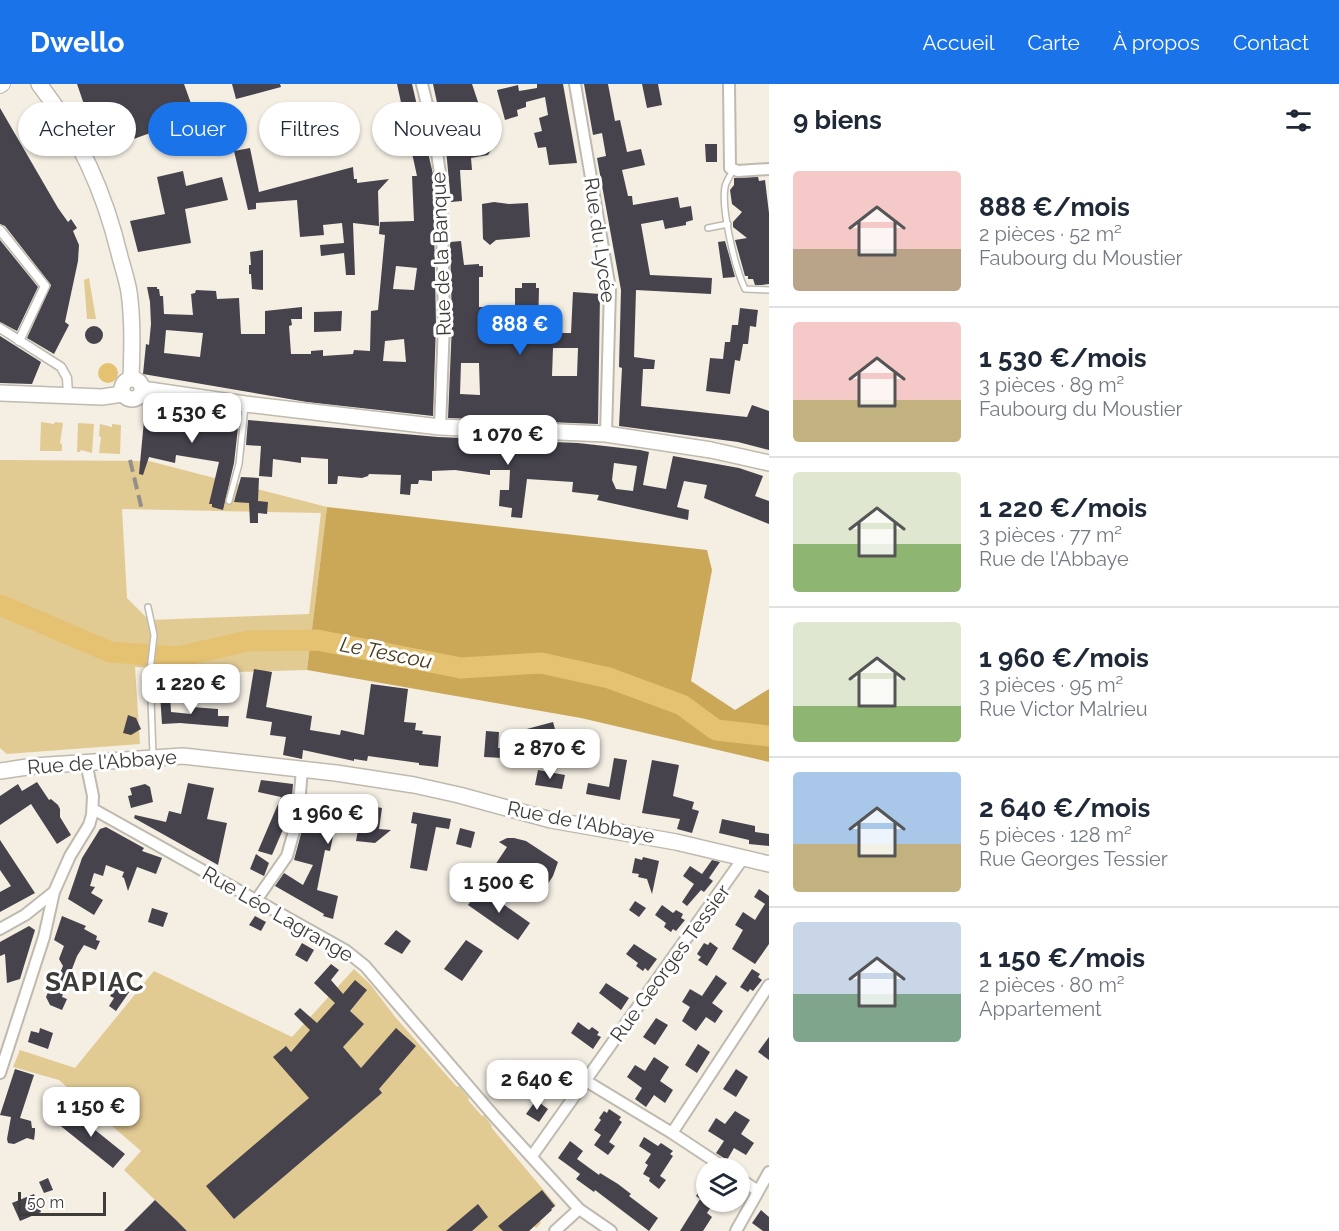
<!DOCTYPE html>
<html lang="fr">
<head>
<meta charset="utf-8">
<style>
  :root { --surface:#fff; --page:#f2f2f3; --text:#1f2937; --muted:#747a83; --line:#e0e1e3; --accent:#1a73e8 }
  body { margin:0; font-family:Raleway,sans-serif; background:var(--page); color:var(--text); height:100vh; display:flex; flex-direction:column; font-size:22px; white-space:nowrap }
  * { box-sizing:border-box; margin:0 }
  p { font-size:20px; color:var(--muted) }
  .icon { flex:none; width:33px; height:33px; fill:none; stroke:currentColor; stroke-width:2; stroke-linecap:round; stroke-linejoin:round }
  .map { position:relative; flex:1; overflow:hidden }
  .panel { display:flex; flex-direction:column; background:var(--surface); width:570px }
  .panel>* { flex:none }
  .hud { position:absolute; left:18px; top:18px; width:570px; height:54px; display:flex; gap:12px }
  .tools { position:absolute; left:696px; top:1074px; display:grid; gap:12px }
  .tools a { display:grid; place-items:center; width:54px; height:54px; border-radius:50%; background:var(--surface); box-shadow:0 2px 4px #0004; font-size:30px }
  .scale { position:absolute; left:18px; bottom:15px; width:88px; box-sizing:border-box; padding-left:6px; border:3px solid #3e3c38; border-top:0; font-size:16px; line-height:21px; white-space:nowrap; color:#3e3c38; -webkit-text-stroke:4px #fff; paint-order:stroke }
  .price { position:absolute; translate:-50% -51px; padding:0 14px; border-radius:12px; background:#fff; color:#222; font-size:20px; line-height:39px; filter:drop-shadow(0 2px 3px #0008) }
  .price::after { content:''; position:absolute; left:50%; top:36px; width:18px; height:14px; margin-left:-9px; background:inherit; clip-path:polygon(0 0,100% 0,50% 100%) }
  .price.on { background:var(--accent); color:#fff }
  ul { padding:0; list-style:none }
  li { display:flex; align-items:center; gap:18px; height:150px; padding:0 24px }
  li+li { border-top:2px solid var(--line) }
  li span { display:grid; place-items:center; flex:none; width:168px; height:120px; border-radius:6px; color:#555 }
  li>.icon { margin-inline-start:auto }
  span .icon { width:72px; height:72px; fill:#fffc; stroke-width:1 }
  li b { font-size:26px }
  h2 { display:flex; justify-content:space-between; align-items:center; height:72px; padding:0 24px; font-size:26px }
  .tag { padding:0 21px; border-radius:27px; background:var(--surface); box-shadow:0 2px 4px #0004; font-size:21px; line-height:54px }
  .tag.on { background:var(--accent); color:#fff }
  header { display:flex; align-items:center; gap:36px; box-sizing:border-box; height:84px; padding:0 30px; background:var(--accent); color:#fff }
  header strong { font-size:28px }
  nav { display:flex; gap:33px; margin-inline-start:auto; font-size:21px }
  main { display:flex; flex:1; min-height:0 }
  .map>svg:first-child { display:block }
</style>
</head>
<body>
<header>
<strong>Dwello</strong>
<nav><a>Accueil</a><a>Carte</a><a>À propos</a><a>Contact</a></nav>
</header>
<main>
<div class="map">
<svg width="769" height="1147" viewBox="0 0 769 1147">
  <rect width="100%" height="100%" fill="#f4eee3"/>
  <path fill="#e2ca93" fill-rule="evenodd" d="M89,194L96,235H87L84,196Z
    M41,338L54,340L55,338L63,339L60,359L62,360V367H40Z
    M78,339L94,340L92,369L81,366L80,368H77Z
    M100,340L112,343V340L121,341L120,370L99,369L101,353L99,352Z
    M0,376L149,377L327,423L307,586L237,588L135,583L140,660L7,670L0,664ZM122,425L321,429L309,530L149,536L127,514Z
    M354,885L370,900L396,934L457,1003L459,1002L469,1014L468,1016L482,1032L484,1031L492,1042L491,1043L556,1121L540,1137L541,1139L536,1144L534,1142L529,1147H187L124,1086L141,1067L59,996L13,983L20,966L75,984L154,887L292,953Z"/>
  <path fill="#caa858" d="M327,423L707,466L712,486L691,597L735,626L769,605V678L581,634L307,586Z"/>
  <path fill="#e4c272" d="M98 289a10 10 0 1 1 20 0a10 10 0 1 1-20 0Z"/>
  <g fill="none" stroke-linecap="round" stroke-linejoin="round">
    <path stroke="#e4c272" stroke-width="21" d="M0,521L110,568L177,573L248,557L317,556L461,584L541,579L609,594L682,621L716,646L769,652"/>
  </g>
  <path fill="#46434d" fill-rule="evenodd" d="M77,0H184L193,25L175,31L174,28L153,35L156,43L153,48L128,57L124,55L111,59L110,56L98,61Z
    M232,0H280L281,3L236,15Z
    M397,0H412L433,90L436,240L433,332L307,318L143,290L146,260L149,261L151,240L150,218L147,203H157V205H159L160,212H163L164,230L193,231L191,210L195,209L196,206L216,207L217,215L239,214L241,250H265V227L302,223V235H291L292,241L289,242L291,270H311V267L323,266V272L353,270L354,266L370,267L371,227L378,226L385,151L379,150L380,138L414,137L412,92H417ZM396,182L417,184L414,206L393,205ZM166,246L203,249L200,273L164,269ZM404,255L406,278L383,277L385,257Z
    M433,0H472L479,21L465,24L468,39L473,50L489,49L491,66L488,71L471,74L472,86H460L462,117L451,118L445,55Z
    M537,0H563L577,79L549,81L546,63L538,64L534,49L542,47L539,34L548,31L545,13L526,18V23L517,26L518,32L505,36L497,6L518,1L519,7L537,4Z
    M584,0H608L615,37L620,36L627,68L641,65L645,81L622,86L628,112H632L633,121L678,113L680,124L691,122L693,136L686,138V141L665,145L663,136L641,140L650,191L712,194L711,210L636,206L634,273L655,276L654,285H643L641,322L747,333L752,321L769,327V366L738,358L619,342L622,284L619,283L621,206L597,74L606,72L602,49L593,51Z
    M642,0H658L662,21L647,24Z
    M0,24L58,124L68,138L71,135L77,144L73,147L79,161L78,177L65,238L69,241L54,270L27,254L51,201L5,142L0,140Z
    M705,60H717V78H706Z
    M250,64L259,108L353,83L354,95H357V99L389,95L378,107L379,142L353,139L355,191H346L344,169L321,172L320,161L344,159L342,139L323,141L324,151L300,153L297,116L256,119V125L248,126L234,67Z
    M183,87L186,102L222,93L228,116L185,125L191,159L138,168L130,137L165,130L157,93Z
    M758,93L759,97L765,96L769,129V200L762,201H755L753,195H748V192H745L735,156L747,154L733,143V138L742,128L732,120L730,106L734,101V94Z
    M494,118L509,120L528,119L530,153L496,156L490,161L483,155L482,120Z
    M0,156L38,203L17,247L0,238Z
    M461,157L464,181L479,180V182H483V193H479V223H515V204H522V199H536V204H539L538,247H545V249H571L573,208L600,210L598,340L448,334L452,240L450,158ZM481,232H512V234H516L515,253H480ZM553,264H578L577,292H552ZM461,279H479L480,311L460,310Z
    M725,157L729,171L735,193L723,194L718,158Z
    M263,166V206L252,205L251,190H249V181H251L250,168Z
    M740,224L758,226L757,233L756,243L750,242L748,260H743L740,277L735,276L730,310L706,307L710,274L723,275L725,258H730L732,241H738Z
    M342,227L341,247L314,248V228Z
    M85 251a9 9 0 1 1 18 0a9 9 0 1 1-18 0Z
    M0,252L41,278L32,300L0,299Z
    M145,326L239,335L234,379L223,426L212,423V420H209L219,378L176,371L175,379L149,373L143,391L139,390Z
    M248,336L438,353L578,359L640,366L649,368L643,401L666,405L673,372L739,384L763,392L755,412L769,417V440L704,414L707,401L684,397L677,423L689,426L688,436L597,416L599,411L572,408L573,398L527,395L522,434L511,433L512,424L499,422L500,406H509L510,386H490V391L455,386L432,387V397L419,396L418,400H411L410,411L400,410L401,391L369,390L368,392L362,394L338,392L337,400H328V375L301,373V379L273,375L272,393L259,392L261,362L246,361ZM614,379L637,382L633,407L616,405L612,396Z
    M241,393L259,394L258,417L268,418L267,430L258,429V439H250L249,419L234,418Z
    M254,585L272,588L266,623L312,632L310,646L340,651L341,646L364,651L371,600L408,605L404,638L416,639L415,646L423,647L422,650L441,652L438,683L419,681V679L368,672L367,677L354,675V677L303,666L302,675L283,671L286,653L270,651L272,638L246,634Z
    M170,609L171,628L191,630L192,623L218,625V632H229L228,643L180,639L162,640L160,610Z
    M128,631L136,634L141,645L131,651L123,649Z
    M553,638L559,659L529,667L523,646Z
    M486,647L499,648L498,664H504L503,674L484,673Z
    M614,674L627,676L620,716L586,710L588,699L609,703Z
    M652,676L679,681L673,712L694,718L692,725L699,727L692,749L677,745L680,735L642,729Z
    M538,686L565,691L562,705L535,701Z
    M261,696L293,700L291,727L272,771L258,767L281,713L258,708Z
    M37,698L49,716L51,715L58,721L60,725V733L71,751L57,760L31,720L0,741V712L18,700L22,707Z
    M188,699L214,704L207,735L227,739L218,781L134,734L135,731L166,738L169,727L181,730Z
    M145,700L150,703L153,718L131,724L128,712L132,711L130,704Z
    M308,710L382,724L379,745L391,746L375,759L356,757L359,741L336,738L330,767L325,766L317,806L338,812L333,835L323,832L324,830L275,802L284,789L303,801L313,781L294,776L305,735Z
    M413,728L451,735L449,745L436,743L427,787L410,784L417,740L411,739Z
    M722,735L755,742V748L769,750V762L749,760V756L719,749Z
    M106,743L144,764L142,767L162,774L156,790L137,783L128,807L124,794L122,793L124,788L106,781L103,792L94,789L90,802L95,803L91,809L103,816L94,831L68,815L82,774L100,745Z
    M460,744L475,748L471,764L456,760Z
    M507,754H514L526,757L558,778L553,792L536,818L491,787L507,763L499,758Z
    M0,756L35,809L0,828V808L11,802L0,786Z
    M256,770L269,779L264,792L250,785Z
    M643,773L659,777L652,810L647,795L638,793L639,790L632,789L635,774L642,776Z
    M712,776L720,778L709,794L713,797L704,808L701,806L687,822L682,818L694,800L683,792L690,782L702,790Z
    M480,804L530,839L518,856L468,821Z
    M759,805L769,812V860L755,880L732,865L743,846L735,841L743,828L755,836L765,820L754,813Z
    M635,817L646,824L639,833L629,826Z
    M662,821L673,829L676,826L683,830L681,834L685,836L676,847L673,845L671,848L664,843L666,839L655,831Z
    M152,824L168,829L163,843L148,838Z
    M62,832L86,842L84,845L97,852L96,856L100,857L96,866L84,861L77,872L64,906L62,913L67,915L62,926L50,921L46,913L50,904L55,901L63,882L59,875L64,862L54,856Z
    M255,832L266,838L261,847L249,841Z
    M29,842L35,846L20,895L7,899L5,870L0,872V858Z
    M396,846L411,857L402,870L384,860Z
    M466,856L483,867L462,897L444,885Z
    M710,858L718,864L707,882L698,876L701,873L697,870L704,859L708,861Z
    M302,859L314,866L307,878L295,871Z
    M634,860L657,875L648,887L645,884L643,887L636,882L638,879L626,870Z
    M331,880L339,886L331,896L343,910L355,896L367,906L350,927L364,940L343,963L361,984L396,944L416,962L379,1005L382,1009L234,1135L206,1102L309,1014L273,973L286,962L291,968L310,946L294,930L300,924L317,939L335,919L314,899Z
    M752,885L760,890L758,893L762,896L753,907L750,905L748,908L740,903Z
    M716,891L727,899L712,919L723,927L715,939L706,933L696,947L682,937L690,923L682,918L690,905L702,912Z
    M121,898L132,904L116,927L109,922L114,914L110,912Z
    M606,899L629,914L621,926L599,909Z
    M656,934L668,941L655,961L643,953Z
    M578,938L589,946L592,943L599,948L597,951L601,953L593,965L571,949Z
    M40,944L53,949L48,965L28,958L31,947L39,949Z
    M769,953V976L758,968Z
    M698,960L710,968L697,989L685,981Z
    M654,973L669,983L660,997L673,1006L665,1019L654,1011L646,1023L635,1015L642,1004L627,993L635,981L645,987Z
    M550,978L573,993L564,1004L543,987Z
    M15,985L34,991L20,1034L31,1037L32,1044H35V1048L34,1056L27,1054L14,1060L8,1059L7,1055L11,1033L0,1031Z
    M736,985L748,993L736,1013L723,1005Z
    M536,1016L548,1025L539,1038L526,1030Z
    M69,1025L125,1070L113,1084L57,1039Z
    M609,1025L621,1033L619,1036L622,1038L609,1058L615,1062L608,1071L594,1061L601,1051L594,1046L601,1036L599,1034L604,1027L607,1029Z
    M735,1027L750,1036L741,1050L754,1059L746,1071L734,1064L727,1076L716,1069L724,1057L708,1047L716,1034L725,1040Z
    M644,1053L658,1062L661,1059L673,1067L670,1070L673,1072L660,1092L666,1096L659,1105L649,1097L650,1094L643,1090L648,1081L645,1079L651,1070L639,1062Z
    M570,1057L583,1067L577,1075L599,1091L600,1089L618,1100L631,1110L629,1112L658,1134L649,1147L595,1106L594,1108L576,1095L580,1090L558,1074Z
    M48,1094L53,1106L44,1109L39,1098Z
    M706,1097V1118H714L707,1129L712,1133L703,1147H680L700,1115L696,1112Z
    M542,1106L555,1122L551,1125L552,1126L529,1147H503L498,1142Z
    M34,1110L41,1128L20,1137L12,1119Z
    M155,1116L176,1136L187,1147H124Z
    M478,1120L488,1133L472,1147H446Z
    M761,1126L769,1133V1147H763L752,1139Z"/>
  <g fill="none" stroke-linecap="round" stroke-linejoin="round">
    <defs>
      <path id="service" d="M733,86C731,91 726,97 725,103C721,125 735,184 745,205L769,206
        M708,144L728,140
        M229,417L239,380L245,322
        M148,523L154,551L150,587L153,672"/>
      <path id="pedestrian" d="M0,146L45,202L19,257
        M0,244L61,283L67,294L68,311"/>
      <path id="minor" d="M422,0L434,49L440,89L442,139L444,240L440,343
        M575,0L610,205L606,350
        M729,0L730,84L738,87L769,85
        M93,725L345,866L365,882L494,1032L579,1125L611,1147
        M257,815L287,772L298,733L302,685
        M0,845L25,831L54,808L70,772L89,741L92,731L93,712L86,678
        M0,989L44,853L54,808
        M586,997L672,1049L725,1084
        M672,1049L769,901
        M532,1072L744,773
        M740,1095L758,1107
        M555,1147L579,1125
        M736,1147L769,1088"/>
      <path id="tertiary" d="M0,2L3,0"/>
      <path id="secondary" d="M39,0C79,51 105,109 120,173C123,184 127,196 129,208C133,237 132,266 131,295
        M122 305a10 10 0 1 1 20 0a10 10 0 1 1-20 0Z
        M142,305L245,320L440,343L606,350L711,366L769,379
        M0,309L102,313L122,310
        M0,687L34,682L183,672L336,689L414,701L459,711L551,736L676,758L769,780"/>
    </defs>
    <use href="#service" stroke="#bfbaaf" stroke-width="8"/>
    <use href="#pedestrian" stroke="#bfbaaf" stroke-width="11"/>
    <use href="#minor" stroke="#bfbaaf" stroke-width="14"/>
    <use href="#tertiary" stroke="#bfbaaf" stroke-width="16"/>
    <use href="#secondary" stroke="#bfbaaf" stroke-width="18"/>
    <use href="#service" stroke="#fff" stroke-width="5"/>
    <use href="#pedestrian" stroke="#fff" stroke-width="8"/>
    <use href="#minor" stroke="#fff" stroke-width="10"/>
    <use href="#tertiary" stroke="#fff" stroke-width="14"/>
    <use href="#secondary" stroke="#fff" stroke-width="15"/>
    <path stroke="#949089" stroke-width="4" stroke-dasharray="12 6" stroke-linecap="butt" d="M130,376L142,426"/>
  </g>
  <g text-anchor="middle" stroke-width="6" stroke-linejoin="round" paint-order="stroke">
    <g font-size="20" fill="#3e3c38" stroke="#fff">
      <text transform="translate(600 156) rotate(82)" y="7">Rue du Lycée</text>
      <text transform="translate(441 170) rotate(-92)" y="7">Rue de la Banque</text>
      <text transform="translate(102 678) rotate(-4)" y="7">Rue de l'Abbaye</text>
      <text transform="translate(581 738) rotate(11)" y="7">Rue de l'Abbaye</text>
      <text transform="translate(278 830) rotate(30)" y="7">Rue Léo Lagrange</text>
      <text transform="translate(670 879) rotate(-54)" y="7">Rue Georges Tessier</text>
    </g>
    <g font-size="21" font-style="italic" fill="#493a17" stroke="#fff">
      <text transform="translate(386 569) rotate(11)" y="7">Le Tescou</text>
    </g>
    <g font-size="26" font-weight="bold" letter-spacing="1.5" fill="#3e3c38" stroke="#fff">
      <text x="95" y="907">SAPIAC</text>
    </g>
  </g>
</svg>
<div class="tools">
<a><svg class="icon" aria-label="layers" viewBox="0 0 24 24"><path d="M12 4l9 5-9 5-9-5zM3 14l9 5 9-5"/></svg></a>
</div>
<div class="scale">50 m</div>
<b class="price on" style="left:520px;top:272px">888 €</b>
<b class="price" style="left:192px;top:360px">1 530 €</b>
<b class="price" style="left:508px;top:382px">1 070 €</b>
<b class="price" style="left:191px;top:631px">1 220 €</b>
<b class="price" style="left:550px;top:696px">2 870 €</b>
<b class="price" style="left:328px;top:761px">1 960 €</b>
<b class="price" style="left:499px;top:830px">1 500 €</b>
<b class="price" style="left:537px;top:1027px">2 640 €</b>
<b class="price" style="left:91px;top:1054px">1 150 €</b>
<div class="hud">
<a class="tag">Acheter</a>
<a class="tag on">Louer</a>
<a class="tag">Filtres</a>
<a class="tag">Nouveau</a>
</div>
</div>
<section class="panel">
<h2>9 biens<svg class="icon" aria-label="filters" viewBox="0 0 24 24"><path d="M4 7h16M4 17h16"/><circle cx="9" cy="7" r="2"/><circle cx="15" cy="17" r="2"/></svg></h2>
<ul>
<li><span style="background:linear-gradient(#f6c9c9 65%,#b9a48a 0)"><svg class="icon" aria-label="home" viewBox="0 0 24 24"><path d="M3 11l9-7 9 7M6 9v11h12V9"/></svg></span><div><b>888 €/mois</b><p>2 pièces · 52 m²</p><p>Faubourg du Moustier</p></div></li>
<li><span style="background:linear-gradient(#f6c9c9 65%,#c2b280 0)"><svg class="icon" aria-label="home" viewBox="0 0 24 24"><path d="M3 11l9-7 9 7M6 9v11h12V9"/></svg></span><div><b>1 530 €/mois</b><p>3 pièces · 89 m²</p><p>Faubourg du Moustier</p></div></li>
<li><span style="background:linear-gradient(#dfe7d0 60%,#8fb573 0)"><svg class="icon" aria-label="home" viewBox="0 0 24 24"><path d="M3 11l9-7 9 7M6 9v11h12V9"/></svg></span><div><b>1 220 €/mois</b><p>3 pièces · 77 m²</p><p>Rue de l'Abbaye</p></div></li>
<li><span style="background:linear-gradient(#dfe7d0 70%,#8fb573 0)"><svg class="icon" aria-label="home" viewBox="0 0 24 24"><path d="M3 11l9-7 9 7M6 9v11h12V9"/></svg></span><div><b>1 960 €/mois</b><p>3 pièces · 95 m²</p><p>Rue Victor Malrieu</p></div></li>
<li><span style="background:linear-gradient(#a9c7e8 60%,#c2b280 0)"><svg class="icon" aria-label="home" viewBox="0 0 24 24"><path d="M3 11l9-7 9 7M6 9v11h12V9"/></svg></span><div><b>2 640 €/mois</b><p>5 pièces · 128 m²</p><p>Rue Georges Tessier</p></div></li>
<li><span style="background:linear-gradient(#c9d6e8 60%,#7fa58c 0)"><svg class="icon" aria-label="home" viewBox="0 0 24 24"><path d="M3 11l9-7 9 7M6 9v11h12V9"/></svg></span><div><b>1 150 €/mois</b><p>2 pièces · 80 m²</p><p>Appartement</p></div></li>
</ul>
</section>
</main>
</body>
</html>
